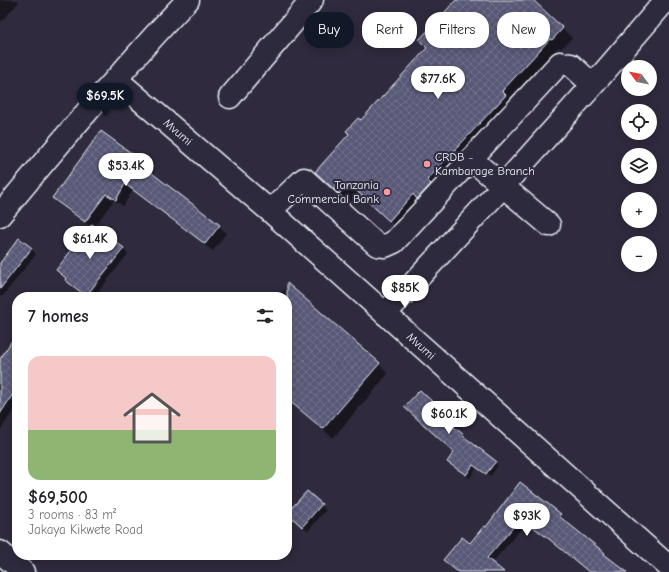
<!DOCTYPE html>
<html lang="en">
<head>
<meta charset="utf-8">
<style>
  :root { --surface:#fff; --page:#f2f2f2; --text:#202124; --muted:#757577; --line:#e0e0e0; --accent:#111827 }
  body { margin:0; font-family:"Comic Neue",sans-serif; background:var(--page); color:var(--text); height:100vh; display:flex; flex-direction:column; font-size:15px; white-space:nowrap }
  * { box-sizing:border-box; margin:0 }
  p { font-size:13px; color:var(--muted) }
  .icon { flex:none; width:22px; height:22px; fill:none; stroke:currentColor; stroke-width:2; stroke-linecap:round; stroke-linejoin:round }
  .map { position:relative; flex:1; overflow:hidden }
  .side { position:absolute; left:12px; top:292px; width:280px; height:268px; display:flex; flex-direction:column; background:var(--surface); border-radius:16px; box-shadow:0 2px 10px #0003 }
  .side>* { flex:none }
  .hud { position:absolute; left:304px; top:12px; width:305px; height:36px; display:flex; gap:8px }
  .needle { width:26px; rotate:302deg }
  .buttons { position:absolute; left:621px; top:60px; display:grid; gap:8px }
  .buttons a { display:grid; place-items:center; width:36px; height:36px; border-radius:50%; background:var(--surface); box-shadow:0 2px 10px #0003; font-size:20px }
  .price { position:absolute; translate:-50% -34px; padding:0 9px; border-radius:14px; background:#fff; color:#222; font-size:13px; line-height:26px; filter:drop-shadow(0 1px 2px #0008) }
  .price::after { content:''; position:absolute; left:50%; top:24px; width:12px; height:9px; margin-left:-6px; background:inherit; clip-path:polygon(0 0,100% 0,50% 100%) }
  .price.selected { background:var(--accent); color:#fff }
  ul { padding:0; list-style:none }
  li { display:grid; align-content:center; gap:8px; height:212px; padding:0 16px }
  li+li { border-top:1px solid var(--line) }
  li span { display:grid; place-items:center; height:124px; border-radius:12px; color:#555 }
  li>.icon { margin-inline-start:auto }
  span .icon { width:72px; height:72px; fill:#fffc; stroke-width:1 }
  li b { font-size:17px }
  h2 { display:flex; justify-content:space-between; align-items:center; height:48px; padding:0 16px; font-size:17px }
  .pill { padding:0 14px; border-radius:16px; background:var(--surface); box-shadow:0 2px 10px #0003; font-size:14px; line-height:36px }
  .pill.selected { background:var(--accent); color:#fff }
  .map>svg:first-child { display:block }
</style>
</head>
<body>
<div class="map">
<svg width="669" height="572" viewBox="0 0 669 572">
  <defs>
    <pattern id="building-cross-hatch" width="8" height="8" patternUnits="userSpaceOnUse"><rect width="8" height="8" fill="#595977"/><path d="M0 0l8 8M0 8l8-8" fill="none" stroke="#71718b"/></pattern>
  </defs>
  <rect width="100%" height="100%" fill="#2f2a3d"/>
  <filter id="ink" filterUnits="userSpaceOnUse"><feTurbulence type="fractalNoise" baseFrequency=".025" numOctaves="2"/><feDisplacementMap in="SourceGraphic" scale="8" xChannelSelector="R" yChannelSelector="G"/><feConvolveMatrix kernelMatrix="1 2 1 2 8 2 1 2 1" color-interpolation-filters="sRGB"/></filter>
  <g filter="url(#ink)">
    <path fill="#0007" d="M0,0H17L19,2L0,23Z
      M457,0H531L572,38L561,49L559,47L510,101L398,229L359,192L349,203L325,181L361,122L428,48Z
      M133,156L141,163L139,165L219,226L226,233L213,251L133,190L123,206L114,200L94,227L123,249L128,254L94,297H87L71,285L66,280L67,279L58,270L91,227L61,205L54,198Z
      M31,249L36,254L2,297L0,296V264Z
      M288,286L379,364L388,374L333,438L287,399V297H278Z
      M163,292L170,297H159Z
      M17,335V405L0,431V361Z
      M409,411L456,425L459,428L457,430L498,466L490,476L477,467L470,478L452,466L448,462L455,452Z
      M520,484L560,515L566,520L565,522L625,572H589L555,544L527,522L492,563L503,572H458L470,544L486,529Z
      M307,492L326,510L308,531L293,518Z"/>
    <path fill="url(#building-cross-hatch)" stroke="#e8f1f8" d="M456,0H533L563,28L552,40L550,39L502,91L506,95L427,180L431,184L417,199L413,194L389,221L349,184L339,194L315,172L349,134L346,131L358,118L361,120L427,48L419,40Z
      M101,131L134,155L132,158L220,225L205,244L125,184L116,200L106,194L85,222L52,198Z
      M92,224L124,248L86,296L65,280L66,278L56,270Z
      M19,238L32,248L0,289V263Z
      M287,283L380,363L323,429L287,399Z
      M17,333V388L0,414V359Z
      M420,390L456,424L454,427L464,435L463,436L496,461L486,474L473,465L466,475L447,462L454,452L404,407Z
      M520,482L561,514L559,516L605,553L604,554L627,572H589L549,539L521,518L487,558L504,572H458L443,560L462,537L470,543L484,526L486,527Z
      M307,491L322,504L302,527L287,513Z"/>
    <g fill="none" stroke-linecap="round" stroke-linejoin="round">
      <defs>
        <path id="minor" d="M116,79L270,211L669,567
          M230,97L312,0
          M471,159L549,225
          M270,211L304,179L377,245L385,246L394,242L560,63L571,65L593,85
          M385,314L503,186L593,85L666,0
          M0,552L23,572"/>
        <path id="major" d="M0,215C38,169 76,123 116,79C140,52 163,25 188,0"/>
      </defs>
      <use href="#minor" stroke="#e8f1f8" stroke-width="25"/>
      <use href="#major" stroke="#e8f1f8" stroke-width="25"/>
      <use href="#minor" stroke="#2f2a3d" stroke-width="22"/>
      <use href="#major" stroke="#2f2a3d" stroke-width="22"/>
    </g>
  </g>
  <g fill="#ff9aa2" stroke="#2f2a3d" stroke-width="1.5">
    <circle cx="427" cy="164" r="4"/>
    <circle cx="387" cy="192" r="4"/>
  </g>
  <g text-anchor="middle" stroke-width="4" stroke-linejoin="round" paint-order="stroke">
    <g font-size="12" fill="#e8f1f8" stroke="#2f2a3d">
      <text transform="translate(178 132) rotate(41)" y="4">Mvumi</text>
      <text transform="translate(421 346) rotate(42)" y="4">Mvumi</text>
    </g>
    <g font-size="12" fill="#e8f1f8" stroke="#2f2a3d" text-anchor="start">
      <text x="435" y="161">CRDB -<tspan x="435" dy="14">Kambarage Branch</tspan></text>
      <text x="379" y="189" text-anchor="end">Tanzania<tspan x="379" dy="14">Commercial Bank</tspan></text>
    </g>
  </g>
</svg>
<div class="buttons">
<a><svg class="needle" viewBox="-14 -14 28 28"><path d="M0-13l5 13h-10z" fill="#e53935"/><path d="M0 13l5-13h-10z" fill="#757577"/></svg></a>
<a><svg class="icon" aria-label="locate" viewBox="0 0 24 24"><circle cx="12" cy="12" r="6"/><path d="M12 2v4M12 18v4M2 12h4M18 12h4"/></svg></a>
<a><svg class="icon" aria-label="layers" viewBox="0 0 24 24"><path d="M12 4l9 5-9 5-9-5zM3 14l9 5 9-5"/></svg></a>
<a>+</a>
<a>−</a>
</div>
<b class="price" style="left:438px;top:100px">$77.6K</b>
<b class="price selected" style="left:105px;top:117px">$69.5K</b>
<b class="price" style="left:126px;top:187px">$53.4K</b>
<b class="price" style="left:90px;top:260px">$61.4K</b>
<b class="price" style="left:405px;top:309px">$85K</b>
<b class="price" style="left:449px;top:435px">$60.1K</b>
<b class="price" style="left:527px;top:537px">$93K</b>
<div class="hud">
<a class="pill selected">Buy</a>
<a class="pill">Rent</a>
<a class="pill">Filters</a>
<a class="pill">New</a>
</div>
<section class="side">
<h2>7 homes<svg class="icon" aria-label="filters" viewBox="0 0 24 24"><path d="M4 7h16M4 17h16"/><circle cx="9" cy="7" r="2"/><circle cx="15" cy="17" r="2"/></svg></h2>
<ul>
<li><span style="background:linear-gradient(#f6c9c9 60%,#8fb573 0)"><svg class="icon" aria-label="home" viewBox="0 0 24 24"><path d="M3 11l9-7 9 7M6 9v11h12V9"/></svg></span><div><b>$69,500</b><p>3 rooms · 83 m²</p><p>Jakaya Kikwete Road</p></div></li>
</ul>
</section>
</div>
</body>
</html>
